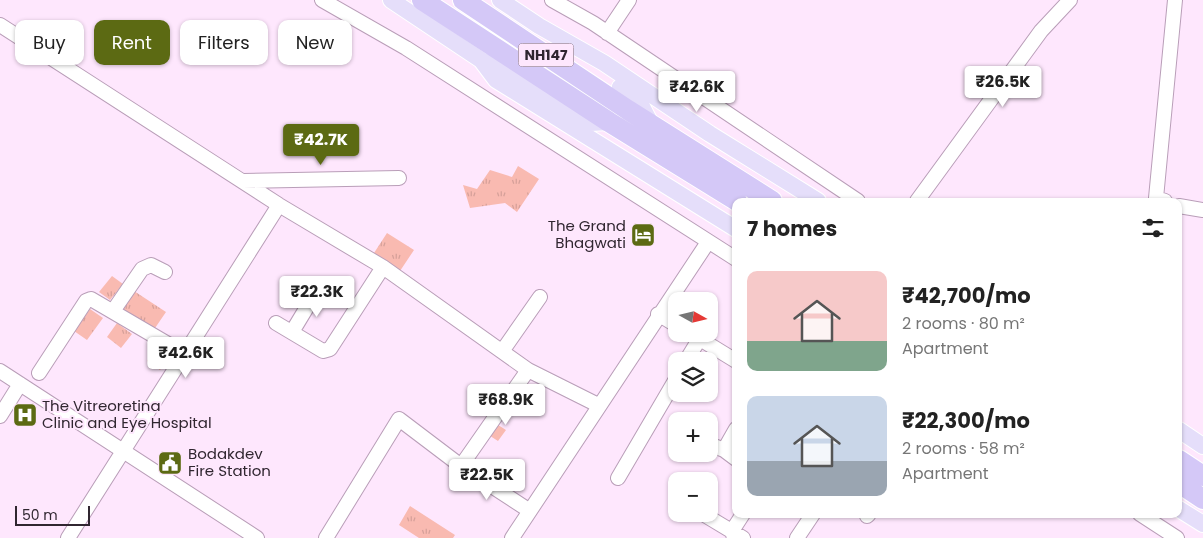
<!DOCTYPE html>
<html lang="en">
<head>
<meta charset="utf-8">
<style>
  :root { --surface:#fff; --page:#f2f2f2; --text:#222; --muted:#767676; --accent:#5c6a13 }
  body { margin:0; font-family:Poppins,sans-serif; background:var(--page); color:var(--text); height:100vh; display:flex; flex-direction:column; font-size:19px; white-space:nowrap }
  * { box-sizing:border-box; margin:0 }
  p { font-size:16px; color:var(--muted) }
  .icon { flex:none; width:28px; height:28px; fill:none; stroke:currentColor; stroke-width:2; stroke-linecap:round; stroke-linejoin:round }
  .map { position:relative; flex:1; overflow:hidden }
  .side { position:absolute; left:732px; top:198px; width:450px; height:320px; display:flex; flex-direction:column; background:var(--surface); border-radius:10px; box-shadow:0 1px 4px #0004 }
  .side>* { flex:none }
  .guide { position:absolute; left:15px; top:20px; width:475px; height:45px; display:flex; gap:10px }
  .needle { width:32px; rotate:98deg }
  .controls { position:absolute; left:668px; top:292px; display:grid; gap:10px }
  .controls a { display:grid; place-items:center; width:50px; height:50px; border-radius:10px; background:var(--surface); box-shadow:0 1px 4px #0004; font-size:25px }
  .scale { position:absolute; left:15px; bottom:12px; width:75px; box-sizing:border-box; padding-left:5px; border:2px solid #302630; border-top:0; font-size:14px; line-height:18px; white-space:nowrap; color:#302630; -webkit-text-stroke:4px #fee7fd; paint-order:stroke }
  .price { position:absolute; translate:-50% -42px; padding:0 11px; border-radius:5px; background:#fff; color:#222; font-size:16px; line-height:32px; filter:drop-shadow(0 1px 2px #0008) }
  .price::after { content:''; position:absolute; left:50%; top:30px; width:15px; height:11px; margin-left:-8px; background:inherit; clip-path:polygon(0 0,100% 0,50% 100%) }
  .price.on { background:var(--accent); color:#fff }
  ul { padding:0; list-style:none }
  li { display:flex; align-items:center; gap:15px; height:125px; padding:0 15px }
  li span { display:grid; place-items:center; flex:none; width:140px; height:100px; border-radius:10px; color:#555 }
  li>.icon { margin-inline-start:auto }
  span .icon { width:60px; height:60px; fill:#fffc; stroke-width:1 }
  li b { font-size:21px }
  h2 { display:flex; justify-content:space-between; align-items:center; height:60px; padding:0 15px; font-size:21px }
  .chip { padding:0 18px; border-radius:10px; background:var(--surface); box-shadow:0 1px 4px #0004; font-size:18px; line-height:45px }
  .chip.on { background:var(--accent); color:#fff }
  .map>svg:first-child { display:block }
</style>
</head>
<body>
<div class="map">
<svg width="1203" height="538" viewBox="0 0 1203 538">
  <defs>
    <pattern id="grass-tufts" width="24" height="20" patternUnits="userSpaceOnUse" patternTransform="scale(1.25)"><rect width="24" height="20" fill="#f9bab1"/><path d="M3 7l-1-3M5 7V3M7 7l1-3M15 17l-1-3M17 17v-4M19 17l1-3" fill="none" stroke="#d6a099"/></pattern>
  </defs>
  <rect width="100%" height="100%" fill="#fee7fd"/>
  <path fill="url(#grass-tufts)" d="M518,166L539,179L517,212L505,203L470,208L463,185L477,189L490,170L512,177Z
    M387,233L414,250L400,271L374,253Z
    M112,276L123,284L110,300L99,292Z
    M134,291L166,312L153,331L122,309Z
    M90,309L103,318L87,340L74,331Z
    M117,323L132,334L121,348L107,337Z
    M156,347L170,356L160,370L147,361Z
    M495,423L506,430L498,441L487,434Z
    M410,506L455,535L453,538H419L399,525Z"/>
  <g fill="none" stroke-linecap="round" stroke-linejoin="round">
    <defs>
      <path id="minor" d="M322,0L406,48L736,259
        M552,0L593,23L858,201
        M0,25L279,205L383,267L528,370L598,405
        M607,33L629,0
        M243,181L399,178
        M917,201L1041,31L1070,0
        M1165,201L1156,198L1175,0
        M1179,206L1203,210
        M113,311L142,269L151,265L165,272
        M658,314L676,325
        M276,323L323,351L330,349L383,267
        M292,332L318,289
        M692,334L736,361
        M503,350L540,297
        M686,361L700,338
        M0,371L257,538
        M39,373L86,301L91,299L185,354
        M0,416L20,384
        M736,429L724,450L736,459
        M709,444L724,450
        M461,466L528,370
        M618,478L676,379
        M703,514L743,538
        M1140,514L1177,538
        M867,516L869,514
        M68,538L279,205
        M326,538L399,419L461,466L530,511
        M512,538L708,242
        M734,538L732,531L743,514
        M797,538L813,514"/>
      <path id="major" d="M391,0L481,60L496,80L736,229
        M500,0L539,26L604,63L710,134L818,201
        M483,61L503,69L567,111L590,123L609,122
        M620,87L638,99L651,124
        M1179,430L1203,446
        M1179,509L1203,524"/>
      <path id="highway" d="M422,0L609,122L737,201
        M463,0L628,110L772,201
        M1179,460L1203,476
        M1179,483L1203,499"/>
    </defs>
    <use href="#minor" stroke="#b99eb8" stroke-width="16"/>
    <use href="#major" stroke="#fff" stroke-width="18"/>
    <use href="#highway" stroke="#fff" stroke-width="22"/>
    <use href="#minor" stroke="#fff" stroke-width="14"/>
    <use href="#major" stroke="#e5defa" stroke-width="16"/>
    <use href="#highway" stroke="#d4c8f7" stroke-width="20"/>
  </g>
  <defs>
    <symbol id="hotel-square" viewBox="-11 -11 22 22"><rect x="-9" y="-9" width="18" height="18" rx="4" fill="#5c6a13" stroke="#fee7fd"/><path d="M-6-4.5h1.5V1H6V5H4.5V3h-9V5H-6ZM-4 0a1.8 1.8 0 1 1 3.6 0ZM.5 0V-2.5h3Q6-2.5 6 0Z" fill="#fff"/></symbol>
    <symbol id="hospital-square" viewBox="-11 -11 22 22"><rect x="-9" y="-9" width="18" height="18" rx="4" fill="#5c6a13" stroke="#fee7fd"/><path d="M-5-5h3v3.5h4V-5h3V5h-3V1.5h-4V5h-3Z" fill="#fff"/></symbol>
    <symbol id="civic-square" viewBox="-11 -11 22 22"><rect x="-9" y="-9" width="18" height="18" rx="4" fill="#5c6a13" stroke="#fee7fd"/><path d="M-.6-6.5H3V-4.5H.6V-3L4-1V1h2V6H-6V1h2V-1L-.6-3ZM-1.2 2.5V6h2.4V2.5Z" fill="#fff"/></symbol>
  </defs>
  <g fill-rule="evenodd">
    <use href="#hotel-square" x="629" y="221" width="28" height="28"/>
    <use href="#hospital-square" x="11" y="401" width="28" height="28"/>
    <use href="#civic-square" x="156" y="449" width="28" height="28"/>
  </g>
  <g text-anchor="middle" stroke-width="4" stroke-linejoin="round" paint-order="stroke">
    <rect fill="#fee7fd" stroke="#6e606e" stroke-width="1" x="518.5" y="43.5" width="55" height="23" rx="4"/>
    <g font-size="14" font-weight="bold" fill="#302630">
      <text x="546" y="60">NH147</text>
    </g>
    <g font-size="15" fill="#302630" stroke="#fee7fd" text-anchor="start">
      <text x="626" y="231" text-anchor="end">The Grand<tspan x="626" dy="17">Bhagwati</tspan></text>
      <text x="42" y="411">The Vitreoretina<tspan x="42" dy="17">Clinic and Eye Hospital</tspan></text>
      <text x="188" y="459">Bodakdev<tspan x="188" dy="17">Fire Station</tspan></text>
    </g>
  </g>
</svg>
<div class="controls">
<a><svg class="needle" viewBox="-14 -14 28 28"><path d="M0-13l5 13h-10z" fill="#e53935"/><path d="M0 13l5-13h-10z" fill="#767676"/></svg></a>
<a><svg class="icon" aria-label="layers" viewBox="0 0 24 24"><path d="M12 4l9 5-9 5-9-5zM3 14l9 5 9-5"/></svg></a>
<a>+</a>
<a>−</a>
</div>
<div class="scale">50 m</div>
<b class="price" style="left:1003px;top:108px">₹26.5K</b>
<b class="price" style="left:697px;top:113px">₹42.6K</b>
<b class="price on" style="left:321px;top:166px">₹42.7K</b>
<b class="price" style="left:317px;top:318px">₹22.3K</b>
<b class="price" style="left:186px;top:379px">₹42.6K</b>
<b class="price" style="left:506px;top:426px">₹68.9K</b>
<b class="price" style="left:487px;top:501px">₹22.5K</b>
<div class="guide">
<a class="chip">Buy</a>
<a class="chip on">Rent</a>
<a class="chip">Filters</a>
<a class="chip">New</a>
</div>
<section class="side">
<h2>7 homes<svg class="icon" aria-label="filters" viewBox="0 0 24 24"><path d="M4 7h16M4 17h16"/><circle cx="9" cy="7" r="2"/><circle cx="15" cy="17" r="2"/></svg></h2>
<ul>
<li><span style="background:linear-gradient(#f6c9c9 70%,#7fa58c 0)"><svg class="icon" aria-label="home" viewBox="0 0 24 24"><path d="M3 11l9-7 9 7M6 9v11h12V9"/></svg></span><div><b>₹42,700/mo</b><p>2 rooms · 80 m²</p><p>Apartment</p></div></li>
<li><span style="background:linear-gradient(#c9d6e8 65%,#9aa5b1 0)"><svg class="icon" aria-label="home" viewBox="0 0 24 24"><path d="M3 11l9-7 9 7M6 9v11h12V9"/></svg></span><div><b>₹22,300/mo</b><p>2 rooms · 58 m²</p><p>Apartment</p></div></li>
</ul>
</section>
</div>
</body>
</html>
